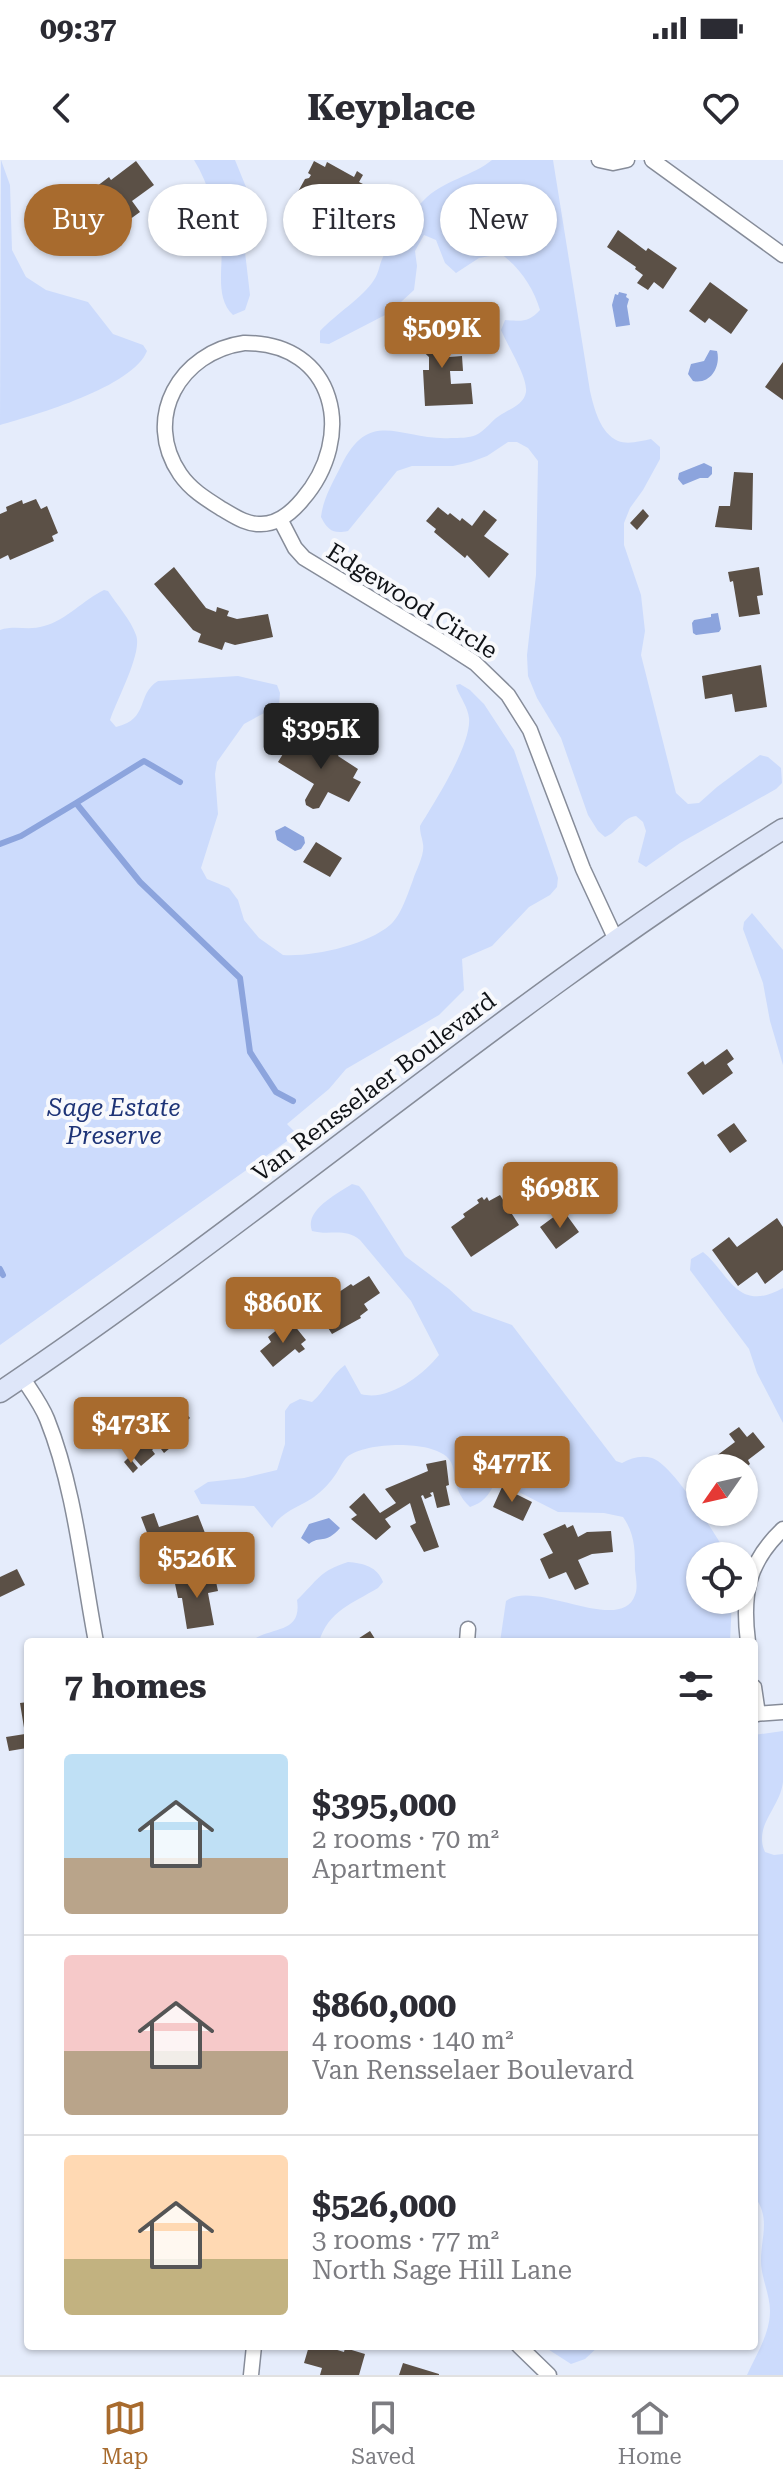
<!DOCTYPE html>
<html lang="en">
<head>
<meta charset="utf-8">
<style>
  :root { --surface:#fff; --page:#f2f2f3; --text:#2b2b33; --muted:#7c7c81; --line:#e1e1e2; --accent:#a86b2e }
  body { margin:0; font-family:"Roboto Serif",serif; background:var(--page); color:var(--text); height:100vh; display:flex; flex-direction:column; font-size:30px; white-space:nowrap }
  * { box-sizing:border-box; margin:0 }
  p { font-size:26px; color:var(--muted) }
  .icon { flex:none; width:44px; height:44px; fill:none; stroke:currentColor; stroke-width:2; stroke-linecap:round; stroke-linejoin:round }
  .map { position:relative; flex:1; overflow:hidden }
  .drawer { position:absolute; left:24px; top:1478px; width:734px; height:712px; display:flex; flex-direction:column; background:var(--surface); border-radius:8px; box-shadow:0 2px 6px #0004 }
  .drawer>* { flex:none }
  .guide { position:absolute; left:24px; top:24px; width:736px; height:72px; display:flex; gap:16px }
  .needle { width:52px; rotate:236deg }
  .tools { position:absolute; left:686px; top:1294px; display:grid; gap:16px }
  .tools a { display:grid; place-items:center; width:72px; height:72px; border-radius:50%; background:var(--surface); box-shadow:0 2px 6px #0004; font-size:40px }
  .price { position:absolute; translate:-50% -68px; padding:0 18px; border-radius:8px; background:var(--accent); color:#fff; font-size:26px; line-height:52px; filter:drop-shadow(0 2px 4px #0008) }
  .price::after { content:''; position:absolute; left:50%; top:48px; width:24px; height:18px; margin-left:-12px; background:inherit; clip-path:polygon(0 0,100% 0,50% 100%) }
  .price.selected { background:#222; color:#fff }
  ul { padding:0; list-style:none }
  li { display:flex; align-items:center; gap:24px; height:200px; padding:0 40px }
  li+li { border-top:2px solid var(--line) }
  li span { display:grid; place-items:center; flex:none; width:224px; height:160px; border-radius:8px; color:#555 }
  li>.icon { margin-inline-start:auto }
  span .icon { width:96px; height:96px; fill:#fffc; stroke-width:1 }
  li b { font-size:34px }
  h2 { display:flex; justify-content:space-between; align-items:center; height:96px; padding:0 40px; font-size:34px }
  .tag { padding:0 28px; border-radius:36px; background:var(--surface); box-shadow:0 2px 6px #0004; font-size:28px; line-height:72px }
  .tag.selected { background:var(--accent); color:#fff }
  .status { display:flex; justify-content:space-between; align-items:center; height:56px; padding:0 40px; background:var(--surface); direction:ltr }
  .status svg { height:22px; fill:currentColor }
  header { display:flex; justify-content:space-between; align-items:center; height:104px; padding:0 40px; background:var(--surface); font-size:36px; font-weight:700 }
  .tab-bar { display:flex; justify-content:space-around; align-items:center; height:112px; border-top:2px solid var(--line); background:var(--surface); font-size:22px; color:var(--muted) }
  .tab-bar a { display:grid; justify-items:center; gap:4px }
  .tab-bar .selected { color:var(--accent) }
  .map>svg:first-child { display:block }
</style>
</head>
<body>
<div class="status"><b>09:37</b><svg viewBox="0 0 49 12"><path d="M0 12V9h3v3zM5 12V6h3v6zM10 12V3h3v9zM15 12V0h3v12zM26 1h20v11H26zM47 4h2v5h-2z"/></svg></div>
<header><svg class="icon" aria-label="back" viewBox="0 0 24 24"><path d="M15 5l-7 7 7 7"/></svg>Keyplace<svg class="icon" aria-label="heart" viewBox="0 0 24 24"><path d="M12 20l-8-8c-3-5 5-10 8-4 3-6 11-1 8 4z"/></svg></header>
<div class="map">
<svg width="783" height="2215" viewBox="0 0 783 2215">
  <rect width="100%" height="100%" fill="#e5ecfb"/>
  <path fill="#ccdbfc" d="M1,0L10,25L12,90L26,117L46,130L88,142L113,174L143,185L147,191C133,227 35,255 0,265Z
    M194,0H235L246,27L245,92L250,135L245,150L233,155C214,137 224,106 221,83C217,55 209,24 194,0Z
    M492,0H553L590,231C594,248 600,273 618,281C628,285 641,281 651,279L660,287V299L643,330L630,348L624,363V385L641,435L645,471L641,495L676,633L688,644L699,643L717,627L760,595L768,597L781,608L782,623L776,629L680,683L646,707L638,702L646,671L643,662L636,656C622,658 618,672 605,677L598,671L588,655L561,578L537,538L528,516L527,495L536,415L538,301L528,288L517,282H508L487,296L471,302L453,306H412L397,311L348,371C334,374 328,371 321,357C323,339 332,324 341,306C370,246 401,281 451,278C459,278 469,278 476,275C485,271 491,261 499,256C509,249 524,245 526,232C528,217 507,185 501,170L505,160C521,161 528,163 540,150C534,129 520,107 501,94L479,98L456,113L445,103L436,80L424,75L415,91L417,106L414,130L389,153L329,184L320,183V171C335,155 363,137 374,120C379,113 379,105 383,97C391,81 410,54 423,41C443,20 473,16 492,0Z
    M104,430L108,431C117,445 131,460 136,475C143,492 116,541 110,560L116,567C150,559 136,534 158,521L238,516L277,525L280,533L279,545L244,564L217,602L215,614L218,654L201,708L207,719L229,728L238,740L244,760L259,778L283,795C313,797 367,785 390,765C401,756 408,733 413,720C416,710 425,695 423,684C422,677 420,674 420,666C434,643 472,584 469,558C468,548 461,538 457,529L456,525L460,524L470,530L484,544L514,590L558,718L557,727L550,735L529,747L492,786L462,799L464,830L439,855L346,909L329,929L287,964L297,974L0,1185V470C15,465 29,471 44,466C67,460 83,440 104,430Z
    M752,753L783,790V905L770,861L763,823L743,769L744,762Z
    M352,1024L359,1026L364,1032L405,1096L449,1129L473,1151L512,1165L616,1301L622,1303C631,1298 641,1295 652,1298C673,1304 716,1376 728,1396H700V1440H732L730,1482H500L506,1441C534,1418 621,1476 635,1435C638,1428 636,1418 635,1410C635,1390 635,1374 623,1357L604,1353L558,1352L501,1323L494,1324C489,1336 482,1343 470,1347C449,1327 459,1310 448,1298C431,1280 366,1282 347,1297C342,1302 338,1312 333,1318C328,1325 319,1334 311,1339C297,1348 281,1352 272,1368L254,1346L201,1344L194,1331L208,1322L244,1318L277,1310L285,1284V1251L290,1244L300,1239L312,1242C325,1231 331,1215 345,1205L361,1234C388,1242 423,1215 439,1195L411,1141L360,1080C344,1067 330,1076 312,1071C304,1050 337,1034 352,1024Z
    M703,1092C729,1113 737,1154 783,1128V1263L757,1213L749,1189L690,1110L691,1099Z
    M348,1402C363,1403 378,1407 383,1422L378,1428C353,1443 328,1451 319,1482H256V1478C275,1467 302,1472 297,1440C318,1420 319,1411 348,1402Z
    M783,1571C783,1587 783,1605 783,1622C780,1648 753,1666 765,1692L774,1695L783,1694V2215H747C756,2195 770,2174 770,2151C770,2134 761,2118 761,2101C761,2077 771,2057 754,2036V1575Z
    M543,2186H599L585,2199L571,2204Z"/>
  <path fill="#8ca4dd" d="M619,132L627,134L626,137L629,139L627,146L630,165L616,167L612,145L615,134L618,135Z
    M710,190L717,191C721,206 711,225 693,221L688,214L691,204L704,201Z
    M704,303L712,307V314L708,318H700L683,325L678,319L679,313Z
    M718,453L721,469L719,472L696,475L693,473L692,463L694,460L711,457V454Z
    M285,666L304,677L305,683L301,689L295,691L277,680L275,671Z
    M329,1358L340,1368C325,1385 320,1375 309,1384L301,1378L309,1364Z"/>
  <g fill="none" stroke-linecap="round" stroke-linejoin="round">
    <path stroke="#8ca4dd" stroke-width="6" d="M76,643L144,601L180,622
      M0,684L21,676L76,643L140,722L240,818L250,892L276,932L293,941
      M0,1109L3,1115"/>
  </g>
  <path fill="#5b5046" d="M136,1L154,25L132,41L140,52L122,65L118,59L77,90L54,59L109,17L111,20Z
    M314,1L325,7L327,2L354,17L357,11L363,15L359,22L369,27L359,46L332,31L317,58L301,48L298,53L289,48L305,19L309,18L311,15L308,13Z
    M618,70L646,91L648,88L677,108L663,129L654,122L648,130L637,123L643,115L635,109L636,107L607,87Z
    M710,122L748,150L731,174L709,158L705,163L689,151Z
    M440,159L456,175L444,184L449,190V197L462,196L463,211H450L451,224L471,223L473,244L425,246L423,210H429V197L415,184Z
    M783,202V240L765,227Z
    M734,312L753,313L752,370L715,367L719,346H730Z
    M36,339L41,349L47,346L58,373L52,376L54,381L10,400L8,395L0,399V354L7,351L6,347L22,340L23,344Z
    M438,347L448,355L450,353L460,361L462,358L472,366L484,350L497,360L484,376L509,394L489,418L467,395L465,398L434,372L436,369L426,361Z
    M643,349L649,356L637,370L630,363Z
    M174,407L206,448L216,452L217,447L229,451L227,456L237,459L268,454L273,477L235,485L225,482L222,490L198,482L201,474L193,470L154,424Z
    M759,407L763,435L757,436L760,454L739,457L733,421L730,422L728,412Z
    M761,505L767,547L735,552L732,534L705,539L702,516Z
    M294,576L312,587L317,583L325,588L328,583L341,591L338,596L358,609L353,618L361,622L349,642L328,632L319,648L313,649L306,645L305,640L314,624L278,602Z
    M316,682L342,698L330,717L303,702Z
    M727,889L734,899L727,904L733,913L703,935L687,913L703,901L705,905Z
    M734,963L747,981L730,993L717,975Z
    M500,1035L519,1065L471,1097L451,1067L465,1057L463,1054L479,1043L477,1040L482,1037L484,1040L487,1037L489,1041Z
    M563,1050L579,1072L556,1089L540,1067Z
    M777,1058L783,1067V1110L765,1124L757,1112L738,1126L712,1090L729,1077L737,1087Z
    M369,1116L380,1133L364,1144L368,1150L360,1156L361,1158L332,1174L315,1148L334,1131L336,1134L351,1124L353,1126Z
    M294,1165L306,1180L301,1184L305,1189L299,1193L295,1189L273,1207L260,1191L271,1182L268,1177L279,1168L283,1173Z
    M174,1240L190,1258L169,1276L176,1283L164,1293L158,1285L152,1290L155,1294L141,1306L128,1291L142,1279L146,1283L152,1278L143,1267Z
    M739,1267L747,1277L753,1272L765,1287L748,1300L750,1304L745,1308H700L735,1282L729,1274Z
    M129,1297L138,1308L133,1313L124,1302Z
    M446,1300L449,1325L446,1326L450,1345L437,1348L433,1332L430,1333L432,1336L425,1339L423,1335L421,1336L439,1387L424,1392L410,1366L416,1363L410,1343L385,1359L391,1367L376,1380L351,1359L357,1355L349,1347L364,1333L380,1353L396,1343L385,1329L428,1311L426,1304Z
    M502,1327L532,1342L523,1361L493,1347Z
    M154,1353L159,1367L198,1355L205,1373L162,1392L157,1381L151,1383L141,1357Z
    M565,1364L567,1368L573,1365L578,1377L587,1372L611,1371L613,1392L592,1394L578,1400L589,1424L575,1430L566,1412L549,1419L540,1399L553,1393L543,1374Z
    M17,1409L25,1425L0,1437V1417Z
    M205,1414L206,1419L215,1417L218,1431L208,1433L214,1465L187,1469L182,1438H178L174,1419Z
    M370,1471L377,1482H353Z
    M28,1542L27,1588L9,1591L6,1577L25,1574L20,1543Z
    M309,2186H324L344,2192L345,2188L365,2194L359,2215H320L322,2208L304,2203Z
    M403,2203L439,2214V2215H399Z"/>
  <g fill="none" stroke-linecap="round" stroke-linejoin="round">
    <defs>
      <path id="street" d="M599,0L613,3L627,0
        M652,0L783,95
        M244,183C336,182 357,277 302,340C292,352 278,364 261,364C247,365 234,356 222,349C206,339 191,330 180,314C142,258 180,192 244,183Z
        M280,359L295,388L304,398L444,483L475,503L508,535L530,570L583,709L616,780
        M22,1217C31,1231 41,1244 47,1259C75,1329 82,1409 96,1482
        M467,1482L468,1469
        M748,1482C742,1435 747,1403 783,1369
        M754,1527L758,1554
        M754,1554L783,1552
        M519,2186L549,2215
        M251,2215L254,2186"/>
      <path id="secondary" d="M0,1232C267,1053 510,840 783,669"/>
    </defs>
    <use href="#street" stroke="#868c99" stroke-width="17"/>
    <use href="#secondary" stroke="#868c99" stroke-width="23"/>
    <use href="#street" stroke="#fff" stroke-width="14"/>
    <use href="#secondary" stroke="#dee6f9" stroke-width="20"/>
  </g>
  <g text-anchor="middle" stroke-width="8" stroke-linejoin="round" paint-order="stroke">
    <g font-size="24" fill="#101317" stroke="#f8f9fc">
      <text transform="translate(412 441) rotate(32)" y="8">Edgewood Circle</text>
      <text transform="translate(374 927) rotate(-37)" y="8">Van Rensselaer Boulevard</text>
    </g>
    <g font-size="24" font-style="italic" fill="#1e3477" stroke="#f8f9fc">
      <text x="114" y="956">Sage Estate<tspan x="114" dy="28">Preserve</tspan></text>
    </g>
  </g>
</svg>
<div class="tools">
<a><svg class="needle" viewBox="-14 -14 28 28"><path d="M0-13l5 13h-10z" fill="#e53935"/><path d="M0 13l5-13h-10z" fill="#7c7c81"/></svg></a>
<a><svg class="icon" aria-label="locate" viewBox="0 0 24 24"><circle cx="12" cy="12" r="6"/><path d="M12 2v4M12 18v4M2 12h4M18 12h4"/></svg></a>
</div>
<b class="price" style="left:442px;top:210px">$509K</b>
<b class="price selected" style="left:321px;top:611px">$395K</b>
<b class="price" style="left:560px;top:1070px">$698K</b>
<b class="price" style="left:283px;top:1185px">$860K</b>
<b class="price" style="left:131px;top:1305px">$473K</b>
<b class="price" style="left:512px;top:1344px">$477K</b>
<b class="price" style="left:197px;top:1440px">$526K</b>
<div class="guide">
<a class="tag selected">Buy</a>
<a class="tag">Rent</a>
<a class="tag">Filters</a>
<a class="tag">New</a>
</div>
<section class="drawer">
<h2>7 homes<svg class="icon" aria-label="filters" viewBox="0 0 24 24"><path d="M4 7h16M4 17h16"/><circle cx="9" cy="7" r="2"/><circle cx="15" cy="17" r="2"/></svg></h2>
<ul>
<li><span style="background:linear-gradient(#bfe0f5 65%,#b9a48a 0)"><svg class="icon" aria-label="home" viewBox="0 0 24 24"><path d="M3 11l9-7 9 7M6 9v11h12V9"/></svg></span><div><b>$395,000</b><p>2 rooms · 70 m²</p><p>Apartment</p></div></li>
<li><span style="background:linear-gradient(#f6c9c9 60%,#b9a48a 0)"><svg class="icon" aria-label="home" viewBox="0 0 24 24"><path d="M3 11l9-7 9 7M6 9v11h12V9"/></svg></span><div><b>$860,000</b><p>4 rooms · 140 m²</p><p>Van Rensselaer Boulevard</p></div></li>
<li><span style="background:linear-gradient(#ffd9b3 65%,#c2b280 0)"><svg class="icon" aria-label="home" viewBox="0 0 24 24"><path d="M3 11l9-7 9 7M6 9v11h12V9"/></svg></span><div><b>$526,000</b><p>3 rooms · 77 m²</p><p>North Sage Hill Lane</p></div></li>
</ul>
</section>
</div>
<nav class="tab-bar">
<a class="selected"><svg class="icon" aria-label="map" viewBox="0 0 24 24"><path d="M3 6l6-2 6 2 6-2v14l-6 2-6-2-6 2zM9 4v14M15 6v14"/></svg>Map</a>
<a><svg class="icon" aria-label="saved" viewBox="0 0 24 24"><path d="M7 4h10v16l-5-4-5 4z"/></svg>Saved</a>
<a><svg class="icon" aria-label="home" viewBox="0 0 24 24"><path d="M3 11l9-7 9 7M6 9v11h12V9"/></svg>Home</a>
</nav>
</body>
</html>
